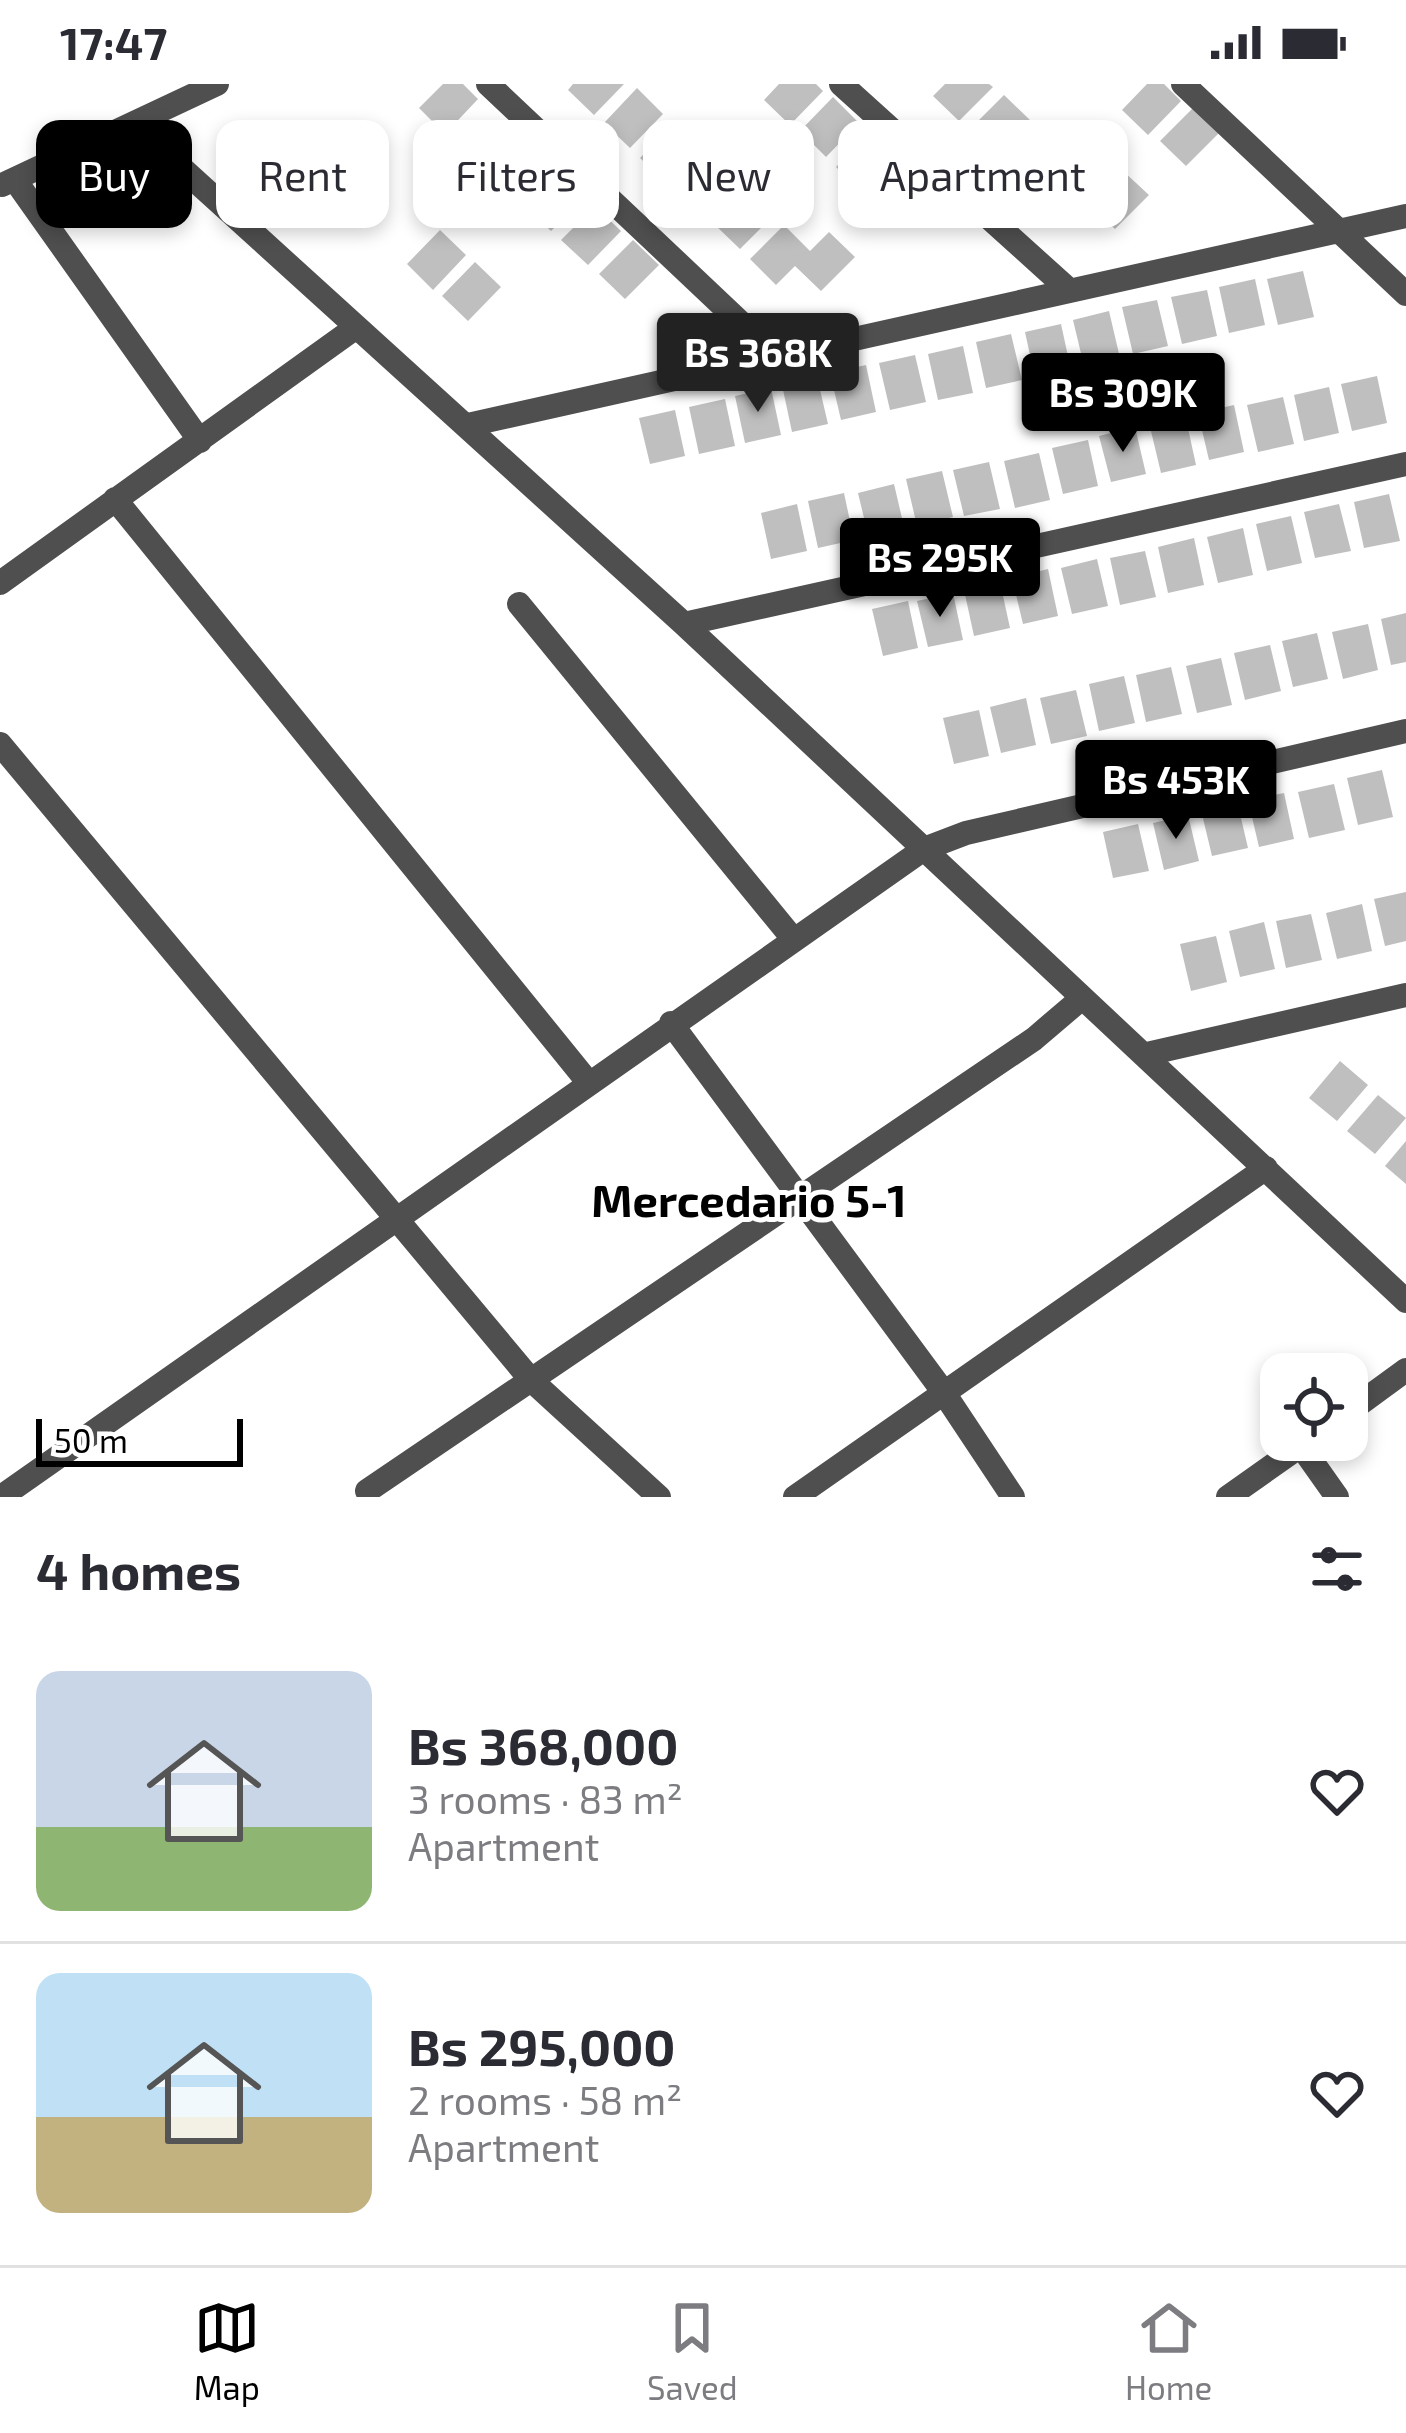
<!DOCTYPE html>
<html lang="en">
<head>
<meta charset="utf-8">
<style>
  :root { --surface:#fff; --page:#f7f7f7; --text:#2b2b33; --muted:#7c7c81; --line:#e1e1e2; --accent:#000 }
  body { margin:0; font-family:"Exo 2",sans-serif; background:var(--page); color:var(--text); height:100vh; display:flex; flex-direction:column; font-size:45px; white-space:nowrap }
  * { box-sizing:border-box; margin:0 }
  p { font-size:39px; color:var(--muted) }
  .icon { flex:none; width:66px; height:66px; fill:none; stroke:currentColor; stroke-width:2; stroke-linecap:round; stroke-linejoin:round }
  .map { position:relative; height:1413px; overflow:hidden }
  .sheet { display:flex; flex-direction:column; background:var(--surface); flex:1 }
  .sheet>* { flex:none }
  .top-card { position:absolute; left:36px; top:36px; width:1335px; height:108px; display:flex; gap:24px }
  .buttons { position:absolute; left:1260px; top:1269px; display:grid; gap:24px }
  .buttons a { display:grid; place-items:center; width:108px; height:108px; border-radius:24px; background:var(--surface); box-shadow:0 6px 18px #0003; font-size:60px }
  .scale { position:absolute; left:36px; bottom:30px; width:207px; box-sizing:border-box; padding-left:12px; border:6px solid #000; border-top:0; font-size:33px; line-height:42px; white-space:nowrap; color:#000; -webkit-text-stroke:9px #fff; paint-order:stroke }
  .price { position:absolute; translate:-50% -102px; padding:0 27px; border-radius:12px; background:var(--accent); color:#fff; font-size:39px; line-height:78px; filter:drop-shadow(0 3px 6px #0008) }
  .price::after { content:''; position:absolute; left:50%; top:72px; width:36px; height:27px; margin-left:-18px; background:inherit; clip-path:polygon(0 0,100% 0,50% 100%) }
  .price.selected { background:#222; color:#fff }
  ul { padding:0; list-style:none }
  li { display:flex; align-items:center; gap:36px; height:300px; padding:0 36px }
  li+li { border-top:3px solid var(--line) }
  li span { display:grid; place-items:center; flex:none; width:336px; height:240px; border-radius:24px; color:#555 }
  li>.icon { margin-inline-start:auto }
  span .icon { width:144px; height:144px; fill:#fffc; stroke-width:1 }
  li b { font-size:51px }
  h2 { display:flex; justify-content:space-between; align-items:center; height:144px; padding:0 36px; font-size:51px }
  .chip { padding:0 42px; border-radius:24px; background:var(--surface); box-shadow:0 6px 18px #0003; font-size:42px; line-height:108px }
  .chip.selected { background:var(--accent); color:#fff }
  .status { display:flex; justify-content:space-between; align-items:center; height:84px; padding:0 60px; background:var(--surface); direction:ltr }
  .status svg { height:33px; fill:currentColor }
  .tabs { display:flex; justify-content:space-around; align-items:center; height:168px; border-top:3px solid var(--line); background:var(--surface); font-size:33px; color:var(--muted) }
  .tabs a { display:grid; justify-items:center; gap:6px }
  .tabs .selected { color:var(--accent) }
  .map>svg:first-child { display:block }
</style>
</head>
<body>
<div class="status"><b>17:47</b><svg viewBox="0 0 49 12"><path d="M0 12V9h3v3zM5 12V6h3v6zM10 12V3h3v9zM15 12V0h3v12zM26 1h20v11H26zM47 4h2v5h-2z"/></svg></div>
<div class="map">
<svg width="1406" height="1413" viewBox="0 0 1406 1413">
  <rect width="100%" height="100%" fill="#fff"/>
  <path fill="#bfbfbf" d="M443,0H463L478,15L445,50L419,24Z
    M573,0H624L594,31L568,6Z
    M779,0H816L823,7L790,41L764,16Z
    M945,0H989L993,3L959,37L933,12Z
    M1147,0H1164L1181,17L1148,51L1122,26Z
    M637,4L663,30L630,64L604,39Z
    M1004,11L1030,36L996,70L970,45Z
    M833,13L859,39L826,73L800,47Z
    M1194,23L1220,48L1186,82L1160,57Z
    M673,40L699,65L666,99L640,74Z
    M1041,44L1067,69L1034,104L1008,79Z
    M869,49L896,74L862,109L836,83Z
    M523,56L549,81L515,115L489,90Z
    M710,73L737,98L703,132L677,107Z
    M1077,79L1104,105L1122,86L1149,111L1115,145L1089,120L1070,139L1044,114Z
    M908,80L934,106L900,140L874,115Z
    M559,88L585,113L551,147L525,122Z
    M748,106L774,131L740,165L714,140Z
    M595,122L621,147L588,181L561,156Z
    M784,141L810,167L829,148L855,173L821,207L795,182L776,201L750,175Z
    M440,146L466,171L433,206L407,180Z
    M633,156L659,181L625,215L599,190Z
    M475,178L501,203L468,237L442,212Z
    M1303,187L1314,233L1278,241L1267,195Z
    M1255,195L1265,241L1229,249L1219,203Z
    M1207,206L1217,252L1182,260L1171,213Z
    M1157,216L1168,262L1133,270L1122,223Z
    M1109,227L1120,274L1084,282L1073,236Z
    M1061,240L1071,286L1035,294L1025,248Z
    M1011,250L1022,296L986,304L976,258Z
    M963,262L973,309L938,316L928,270Z
    M915,271L926,318L890,326L879,279Z
    M866,281L876,328L841,336L830,289Z
    M1377,292L1387,339L1352,347L1341,300Z
    M817,293L828,340L792,348L782,301Z
    M1329,303L1339,349L1304,357L1294,311Z
    M771,304L781,351L745,359L735,312Z
    M1283,313L1294,360L1258,368L1247,321Z
    M725,315L735,362L699,370L689,323Z
    M1234,321L1244,368L1209,376L1198,329Z
    M675,326L685,372L650,380L639,334Z
    M1186,335L1196,381L1161,389L1150,343Z
    M1135,343L1146,390L1111,398L1099,352Z
    M1088,356L1098,402L1063,410L1052,364Z
    M1039,369L1050,416L1015,424L1004,377Z
    M989,378L1000,425L964,432L953,386Z
    M942,387L953,433L917,442L906,395Z
    M894,400L905,447L869,455L858,409Z
    M844,409L854,456L818,464L808,417Z
    M1389,410L1400,457L1364,464L1354,418Z
    M797,420L807,467L771,475L761,429Z
    M1339,420L1351,467L1315,474L1304,428Z
    M1291,432L1302,479L1267,487L1256,440Z
    M1243,444L1253,491L1218,499L1207,453Z
    M1194,454L1204,501L1168,509L1158,463Z
    M1145,467L1156,513L1120,521L1110,474Z
    M1097,475L1108,522L1072,530L1061,484Z
    M1048,485L1058,532L1023,540L1012,494Z
    M1000,498L1010,544L974,552L964,506Z
    M953,509L963,556L928,563L917,517Z
    M908,517L918,564L883,572L872,525Z
    M1406,529V578L1391,581L1381,535Z
    M1368,540L1378,586L1343,595L1332,548Z
    M1317,549L1328,595L1293,603L1282,557Z
    M1270,561L1281,607L1245,616L1234,569Z
    M1221,574L1232,621L1197,629L1186,582Z
    M1171,583L1182,630L1146,638L1136,591Z
    M1124,592L1135,639L1099,647L1089,600Z
    M1076,606L1087,652L1051,660L1040,614Z
    M1026,614L1036,661L1001,669L990,623Z
    M979,626L989,672L954,680L943,634Z
    M1382,686L1393,733L1358,741L1347,694Z
    M1334,700L1345,746L1309,754L1298,708Z
    M1284,709L1294,755L1259,763L1248,716Z
    M1237,717L1248,764L1212,772L1201,726Z
    M1188,731L1199,777L1164,786L1153,739Z
    M1138,740L1149,787L1113,794L1103,748Z
    M1406,808V857L1385,862L1374,815Z
    M1362,820L1372,867L1337,875L1326,829Z
    M1311,830L1322,876L1286,884L1276,837Z
    M1264,838L1275,885L1240,893L1229,847Z
    M1216,852L1227,898L1191,907L1180,860Z
    M1340,977L1368,1001L1337,1037L1309,1014Z
    M1378,1011L1406,1034L1375,1070L1347,1047Z
    M1406,1057V1100L1385,1082Z"/>
  <g fill="none" stroke-linecap="round" stroke-linejoin="round">
    <path stroke="#4f4f4f" stroke-width="24" d="M488,0L776,272
      M841,0L1069,206
      M1183,0L1406,210
      M133,40L684,540L1406,1217
      M15,96L200,357
      M2,101L217,0
      M468,341L1406,132
      M115,415L588,998
      M0,499L355,244
      M519,520L794,856
      M684,540L1406,380
      M0,660L531,1296L659,1413
      M671,939L942,1306L1013,1413
      M1147,970L1406,911
      M1347,1329L1406,1286
      M1301,1362L1337,1413
      M367,1407L1034,955L1082,914
      M1,1413L924,765L966,749L1406,647
      M795,1413L1266,1084
      M1228,1413L1309,1356"/>
  </g>
  <g text-anchor="middle" stroke-width="10" stroke-linejoin="round" paint-order="stroke">
    <g font-size="45" font-weight="bold" fill="#000" stroke="#fff">
      <text x="749" y="1133">Mercedario 5-1</text>
    </g>
  </g>
</svg>
<div class="buttons">
<a><svg class="icon" aria-label="locate" viewBox="0 0 24 24"><circle cx="12" cy="12" r="6"/><path d="M12 2v4M12 18v4M2 12h4M18 12h4"/></svg></a>
</div>
<div class="scale">50 m</div>
<b class="price selected" style="left:758px;top:331px">Bs 368K</b>
<b class="price" style="left:1123px;top:371px">Bs 309K</b>
<b class="price" style="left:940px;top:536px">Bs 295K</b>
<b class="price" style="left:1176px;top:758px">Bs 453K</b>
<div class="top-card">
<a class="chip selected">Buy</a>
<a class="chip">Rent</a>
<a class="chip">Filters</a>
<a class="chip">New</a>
<a class="chip">Apartment</a>
</div>
</div>
<section class="sheet">
<h2>4 homes<svg class="icon" aria-label="filters" viewBox="0 0 24 24"><path d="M4 7h16M4 17h16"/><circle cx="9" cy="7" r="2"/><circle cx="15" cy="17" r="2"/></svg></h2>
<ul>
<li><span style="background:linear-gradient(#c9d6e8 65%,#8fb573 0)"><svg class="icon" aria-label="home" viewBox="0 0 24 24"><path d="M3 11l9-7 9 7M6 9v11h12V9"/></svg></span><div><b>Bs 368,000</b><p>3 rooms · 83 m²</p><p>Apartment</p></div><svg class="icon" aria-label="heart" viewBox="0 0 24 24"><path d="M12 20l-8-8c-3-5 5-10 8-4 3-6 11-1 8 4z"/></svg></li>
<li><span style="background:linear-gradient(#bfe0f5 60%,#c2b280 0)"><svg class="icon" aria-label="home" viewBox="0 0 24 24"><path d="M3 11l9-7 9 7M6 9v11h12V9"/></svg></span><div><b>Bs 295,000</b><p>2 rooms · 58 m²</p><p>Apartment</p></div><svg class="icon" aria-label="heart" viewBox="0 0 24 24"><path d="M12 20l-8-8c-3-5 5-10 8-4 3-6 11-1 8 4z"/></svg></li>
</ul>
</section>
<nav class="tabs">
<a class="selected"><svg class="icon" aria-label="map" viewBox="0 0 24 24"><path d="M3 6l6-2 6 2 6-2v14l-6 2-6-2-6 2zM9 4v14M15 6v14"/></svg>Map</a>
<a><svg class="icon" aria-label="saved" viewBox="0 0 24 24"><path d="M7 4h10v16l-5-4-5 4z"/></svg>Saved</a>
<a><svg class="icon" aria-label="home" viewBox="0 0 24 24"><path d="M3 11l9-7 9 7M6 9v11h12V9"/></svg>Home</a>
</nav>
</body>
</html>
